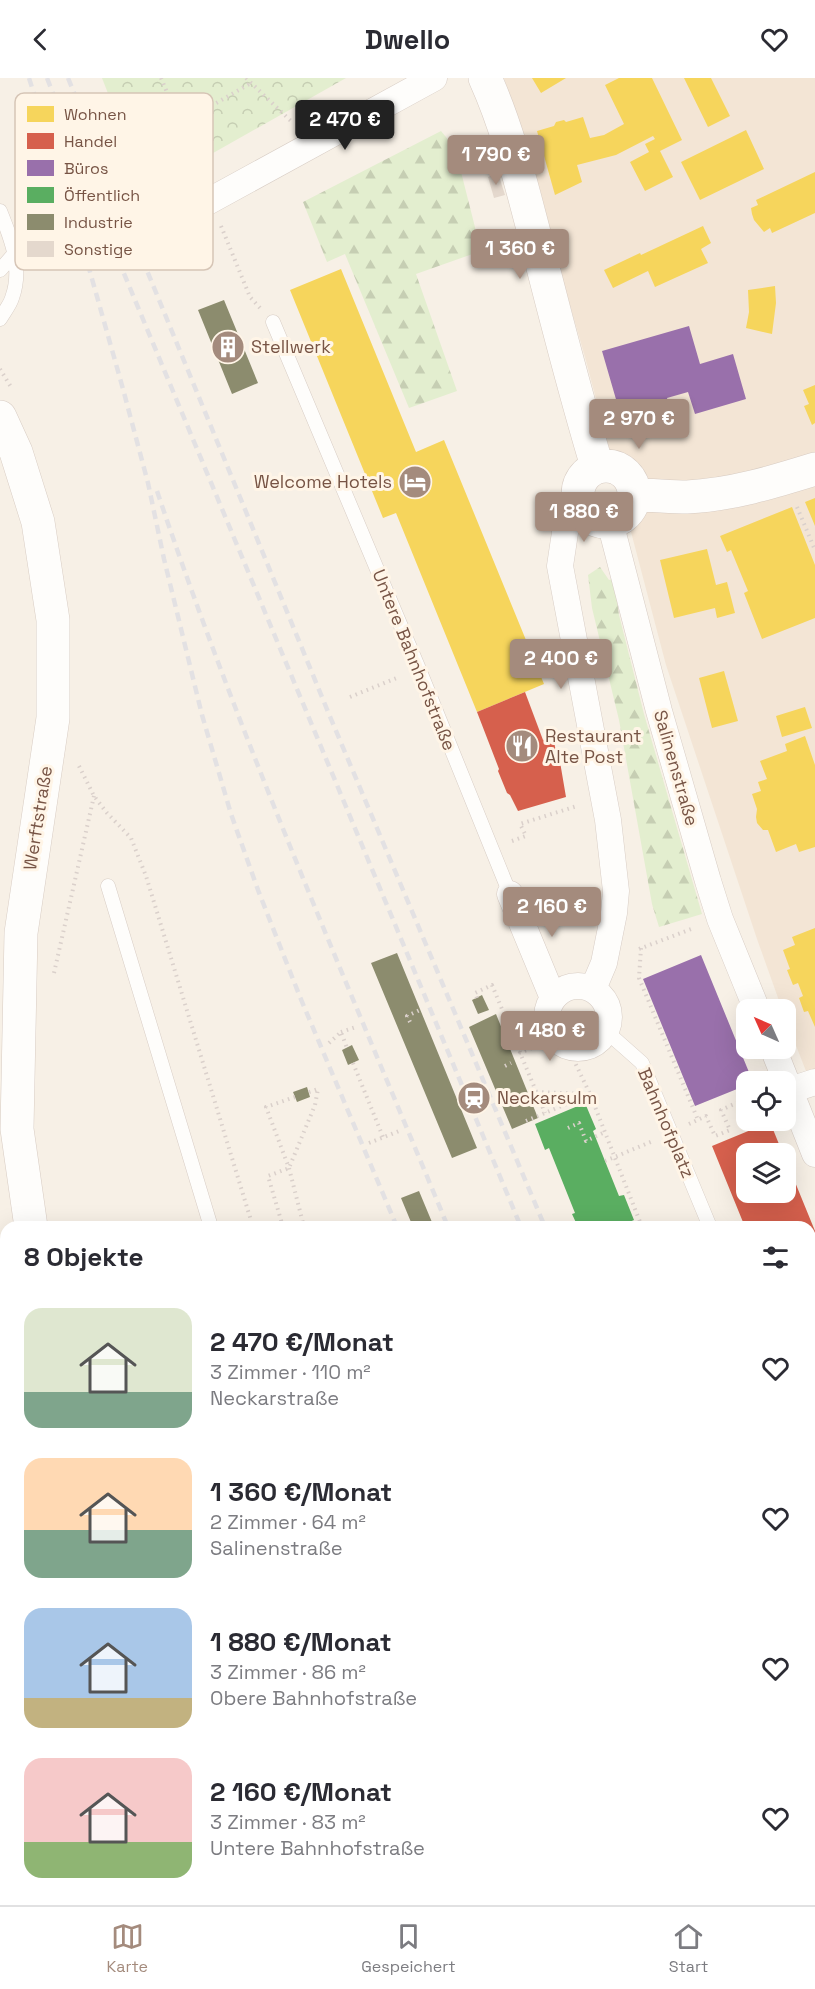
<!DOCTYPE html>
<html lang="de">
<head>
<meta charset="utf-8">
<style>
  :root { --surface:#fff; --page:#f7f7f7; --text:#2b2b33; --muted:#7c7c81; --line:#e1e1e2; --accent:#a48b7d }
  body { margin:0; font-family:"Space Grotesk",sans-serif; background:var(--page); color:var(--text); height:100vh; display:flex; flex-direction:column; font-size:22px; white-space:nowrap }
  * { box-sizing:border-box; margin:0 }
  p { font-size:20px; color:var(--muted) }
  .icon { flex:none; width:33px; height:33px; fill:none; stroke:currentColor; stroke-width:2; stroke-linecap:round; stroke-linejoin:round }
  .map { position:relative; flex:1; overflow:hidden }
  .sheet { position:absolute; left:0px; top:1143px; width:816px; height:684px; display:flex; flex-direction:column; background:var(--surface); border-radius:18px 18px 0 0; box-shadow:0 6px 24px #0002 }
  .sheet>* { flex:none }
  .needle { width:39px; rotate:315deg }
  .controls { position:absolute; left:736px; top:921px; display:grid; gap:12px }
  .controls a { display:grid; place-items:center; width:60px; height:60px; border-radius:12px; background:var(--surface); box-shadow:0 6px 24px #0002; font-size:30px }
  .price { position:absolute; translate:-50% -51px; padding:0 14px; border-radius:6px; background:var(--accent); color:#fff; font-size:20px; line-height:39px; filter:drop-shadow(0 2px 3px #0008) }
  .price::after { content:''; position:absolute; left:50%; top:36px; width:18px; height:14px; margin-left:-9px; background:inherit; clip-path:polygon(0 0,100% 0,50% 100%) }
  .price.current { background:#222; color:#fff }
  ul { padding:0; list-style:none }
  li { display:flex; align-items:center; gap:18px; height:150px; padding:0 24px }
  li span { display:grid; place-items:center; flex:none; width:168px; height:120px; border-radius:18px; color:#555 }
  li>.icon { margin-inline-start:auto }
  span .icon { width:72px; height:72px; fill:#fffc; stroke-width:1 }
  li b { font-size:26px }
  h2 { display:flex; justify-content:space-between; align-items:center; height:72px; padding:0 24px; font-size:26px }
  header { display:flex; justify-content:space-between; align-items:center; height:78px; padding:0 24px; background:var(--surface); font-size:27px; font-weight:800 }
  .menu { display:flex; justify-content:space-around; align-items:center; height:84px; border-top:2px solid var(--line); background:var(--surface); font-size:16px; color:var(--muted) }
  .menu a { display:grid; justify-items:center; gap:3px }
  .menu .current { color:var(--accent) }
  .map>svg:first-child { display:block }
</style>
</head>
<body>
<header><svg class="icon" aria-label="back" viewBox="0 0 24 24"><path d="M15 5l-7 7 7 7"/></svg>Dwello<svg class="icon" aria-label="heart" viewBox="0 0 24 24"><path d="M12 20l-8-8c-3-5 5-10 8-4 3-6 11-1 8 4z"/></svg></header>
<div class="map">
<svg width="815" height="1827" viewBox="0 0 815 1827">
  <defs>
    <pattern id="grass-tufts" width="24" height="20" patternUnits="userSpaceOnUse" patternTransform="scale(1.5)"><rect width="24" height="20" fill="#e3eecf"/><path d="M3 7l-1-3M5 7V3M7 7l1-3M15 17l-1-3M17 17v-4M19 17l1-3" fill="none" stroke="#c6ceb3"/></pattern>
    <pattern id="forest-firs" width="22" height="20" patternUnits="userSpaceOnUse" patternTransform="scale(1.5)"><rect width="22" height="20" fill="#e3eecf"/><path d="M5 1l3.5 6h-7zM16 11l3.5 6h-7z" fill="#c6ceb3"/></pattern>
    <pattern id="park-crowns" width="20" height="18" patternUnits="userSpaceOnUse" patternTransform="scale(1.5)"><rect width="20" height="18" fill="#e3eecf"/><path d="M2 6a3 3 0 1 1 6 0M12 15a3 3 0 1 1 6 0" fill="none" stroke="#c6ceb3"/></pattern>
    <pattern id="water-rules" width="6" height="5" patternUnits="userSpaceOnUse" patternTransform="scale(1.5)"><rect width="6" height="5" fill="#c7e8e8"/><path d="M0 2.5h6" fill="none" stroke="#a6bfbe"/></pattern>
  </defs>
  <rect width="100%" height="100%" fill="#f7f0e6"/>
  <path fill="#f3e5d5" d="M504,0H815V1016L786,942V932L782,931L757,861L666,587L585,279Z"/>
  <path fill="url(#grass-tufts)" d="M6,1349V1661L0,1656V1351Z
    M180,1821H407L412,1827H187Z
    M562,1821H635L638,1827H562Z"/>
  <path fill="url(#forest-firs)" d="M441,53L455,70L481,173L416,196L457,313L409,330L345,176L327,184L303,124Z
    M600,489L609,502L618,499L622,514L617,523L619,537L644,636L702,836L659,849L652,826L619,642L592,530L588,497Z"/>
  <path fill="url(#park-crowns)" d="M102,0H346L146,113Z"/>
  <path fill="url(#water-rules)" d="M0,1656L6,1661V1821H180L187,1827H0Z"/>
  <path fill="#f6d55c" d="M532,0H566L541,15Z
    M619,0H652L682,62L660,73L673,99L645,113L630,84L649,74L645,66L655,61L653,58L616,77L577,87L582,104L555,117L537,53L554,48L556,44L564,42L566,44L583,39L590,60L604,57L624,46L605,7Z
    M684,0H711L730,38L708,49Z
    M746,52L764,91L700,122L681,84Z
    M815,94V135L772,155L770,150L764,154L754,142L752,136L751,130L758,127L756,122Z
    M703,148L711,165L701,171L708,185L655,209L648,193L613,210L604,192L640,175L641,177Z
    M341,191L416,374L444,362L544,606L477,634L396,435L383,440L290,212Z
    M775,208L776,225L772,256L746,250L749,234L748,212Z
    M815,307V345L812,347L804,328L809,326L803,312Z
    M815,420V448L805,424Z
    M792,429L815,487V540L762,561L744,515L748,513L731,472L727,474L720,458Z
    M707,471L716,507L727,504L735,535L717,540L715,530L674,540L660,482Z
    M724,593L738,643L712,650L699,600Z
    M805,629L812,650L782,659L776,638Z
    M805,658L815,687V769L799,774L796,766L776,774L768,752H763L757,745L756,739L757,731L752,716L761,713L758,704L767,701L760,683L787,673L785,666Z
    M815,850V949L808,933L804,934L799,920L803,918L798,905L793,907L787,892L790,891L783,872L795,867L792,859Z"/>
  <path fill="#d6604d" d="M525,614L543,662L553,658L556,674L559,678L566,719L518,733L510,717L507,715L498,693L499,691L477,634Z
    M770,1044L783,1076H747V1114H786V1082L815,1153V1316L810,1304V1149H745L712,1068Z"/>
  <path fill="#9970ab" d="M689,248L700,286L733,276L746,321L695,336L688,314L667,320L669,328L622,342L602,273Z
    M701,877L753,1004H747V1007L695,1028L643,901Z"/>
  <path fill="#5aae61" d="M585,1025L596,1051L593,1053L619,1118L624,1117L634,1142L618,1149H578L572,1136L575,1135L549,1070L545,1072L535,1046Z
    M810,1569L815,1581V1595L810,1597Z"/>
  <path fill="#8c8c6e" d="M224,222L258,305L232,316L198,232Z
    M397,875L477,1070L452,1080L371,885Z
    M482,917L489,932L478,936L472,922Z
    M496,936L538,1040L512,1051L469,949Z
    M352,967L359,982L348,987L342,972Z
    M307,1009L310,1019L297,1024L293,1014Z
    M419,1113L434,1149H413L401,1120Z"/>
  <path fill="#e4d8cd" d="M498,95L505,117L494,120L488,99Z"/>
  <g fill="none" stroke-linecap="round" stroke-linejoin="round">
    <defs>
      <path id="lane" d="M0,133C11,160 23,190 12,220C10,227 4,234 0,241
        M0,192L15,175
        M273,244L419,591L510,816
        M108,808L211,1149
        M607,954L642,985L710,1149
        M810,1504L815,1516
        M430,1821L435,1827
        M525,1827L530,1821"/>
      <path id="street" d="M169,145L434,0
        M582,431L566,448L560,488L608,742L616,813L614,835L604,885L593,911
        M610,444L659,633L708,803L720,841L757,932
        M510,816L553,920
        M547 939a31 31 0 1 1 62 0a31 31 0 1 1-62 0Z
        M773,970L815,1076
        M790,1012L815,1004"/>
      <path id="secondary" d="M485,0C509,53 522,110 537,166C556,241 575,315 597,388
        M0,339L16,374L38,444L53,542V640L21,855L17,1051L31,1149
        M578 416a28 28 0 1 1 56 0a28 28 0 1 1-56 0Z
        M635,417C652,417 670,419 687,419C731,417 773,404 815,391
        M0,1214L6,1253
        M0,1280L6,1279
        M0,1316L6,1315
        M0,1381L6,1385
        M290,1821L296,1827
        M344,1821L349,1827"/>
    </defs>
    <use href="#lane" stroke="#d8cdc5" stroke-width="15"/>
    <use href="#street" stroke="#d8cdc5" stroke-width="27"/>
    <use href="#secondary" stroke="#d8ccc3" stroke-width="34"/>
    <path stroke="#dad0cb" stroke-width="4" stroke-dasharray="1.5 4.5" stroke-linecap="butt" d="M161,0L201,96
      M246,0L293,45
      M180,46L251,5
      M221,148L250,219L260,230
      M0,291L11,309
      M797,429L815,472
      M350,619L399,599
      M79,688L94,718L107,735L131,760L146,798L253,1149
      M512,763L526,758L520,746L577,728
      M641,870L639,900L698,1042
      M639,871L694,850
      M54,895L94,718
      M477,920L475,915L492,907L545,1035
      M410,944L407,938L420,932
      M341,954L356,949
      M329,965L341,954L347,970
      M568,970L590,1016L642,1149
      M519,975L555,961
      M353,985L383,1059
      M505,988L511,985
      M309,1014L318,1011
      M536,1014L586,1016
      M295,1019L266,1029L289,1090L304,1149
      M526,1043L590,1016
      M689,1046L706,1038L715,1058L730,1052L721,1032L747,1020
      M568,1050L579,1045L586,1063L605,1054
      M369,1065L399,1053
      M605,1083L653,1063
      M283,1149L268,1098L289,1090L315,1027L318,1011
      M810,1358L815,1356
      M0,1424L6,1429
      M810,1615L815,1613
      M810,1662L815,1674
      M385,1821L390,1827"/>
    <use href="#lane" stroke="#fefdfb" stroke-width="14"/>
    <use href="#street" stroke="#fefdfb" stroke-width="26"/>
    <use href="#secondary" stroke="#fefdfb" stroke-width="33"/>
    <path stroke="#e3e1e3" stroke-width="4.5" stroke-dasharray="9 6" stroke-linecap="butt" d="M29,0L85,176L123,311L148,405L164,481L202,637L231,736L258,812L300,919L397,1149
      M47,0L115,174L521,1149
      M68,0L331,641L545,1149
      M157,413C241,663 347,905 448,1149
      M810,1746L815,1756
      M810,1793L815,1802
      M677,1821L680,1827
      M746,1821L749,1827"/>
  </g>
  <defs>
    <symbol id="building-disc" viewBox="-11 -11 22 22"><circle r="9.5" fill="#a48b7d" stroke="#fff5e7"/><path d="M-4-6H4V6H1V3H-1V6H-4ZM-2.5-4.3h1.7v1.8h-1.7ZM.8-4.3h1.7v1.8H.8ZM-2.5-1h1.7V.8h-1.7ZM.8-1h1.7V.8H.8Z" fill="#fff"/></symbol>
    <symbol id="hotel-disc" viewBox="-11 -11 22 22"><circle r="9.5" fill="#a48b7d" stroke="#fff5e7"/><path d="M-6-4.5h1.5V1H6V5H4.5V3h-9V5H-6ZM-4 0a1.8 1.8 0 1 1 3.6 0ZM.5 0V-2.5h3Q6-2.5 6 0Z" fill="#fff"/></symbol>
    <symbol id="restaurant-disc" viewBox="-11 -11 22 22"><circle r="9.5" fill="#a48b7d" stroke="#fff5e7"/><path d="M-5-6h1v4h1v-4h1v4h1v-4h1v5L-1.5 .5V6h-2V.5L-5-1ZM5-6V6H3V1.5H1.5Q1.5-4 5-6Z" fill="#fff"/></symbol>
    <symbol id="station-disc" viewBox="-11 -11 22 22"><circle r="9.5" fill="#a48b7d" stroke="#fff5e7"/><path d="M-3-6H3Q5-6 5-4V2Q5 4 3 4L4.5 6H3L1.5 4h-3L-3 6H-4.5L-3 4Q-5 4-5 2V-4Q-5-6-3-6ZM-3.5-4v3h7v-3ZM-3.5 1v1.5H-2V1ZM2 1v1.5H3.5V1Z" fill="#fff"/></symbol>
  </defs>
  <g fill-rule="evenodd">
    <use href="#building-disc" x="209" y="250" width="38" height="38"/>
    <use href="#hotel-disc" x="396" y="385" width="38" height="38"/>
    <use href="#restaurant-disc" x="503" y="649" width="38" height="38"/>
    <use href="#station-disc" x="455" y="1001" width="38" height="38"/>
  </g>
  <g text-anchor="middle" stroke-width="6" stroke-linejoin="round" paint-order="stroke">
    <g font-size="18" fill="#775445" stroke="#fff5e7" text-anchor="start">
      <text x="251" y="275">Stellwerk</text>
      <text x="392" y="410" text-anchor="end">Welcome Hotels</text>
      <text x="545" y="664">Restaurant<tspan x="545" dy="21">Alte Post</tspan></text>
      <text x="497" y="1026">Neckarsulm</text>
    </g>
    <g font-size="18" fill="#775445" stroke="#fff5e7">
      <text transform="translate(414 582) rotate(68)" y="6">Untere Bahnhofstraße</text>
      <text transform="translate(676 690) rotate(74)" y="6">Salinenstraße</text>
      <text transform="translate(38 740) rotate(-81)" y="6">Werftstraße</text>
      <text transform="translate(666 1045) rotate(67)" y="6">Bahnhofplatz</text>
    </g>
  </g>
  <rect x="15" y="15" width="198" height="177" rx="9" fill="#fff5e7" stroke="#d6c5b6" stroke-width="1.5"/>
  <rect x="27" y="28" width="27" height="16" fill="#f6d55c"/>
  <rect x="27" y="55" width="27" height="16" fill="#d6604d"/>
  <rect x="27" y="82" width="27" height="16" fill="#9970ab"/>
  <rect x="27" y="109" width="27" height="16" fill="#5aae61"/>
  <rect x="27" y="136" width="27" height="16" fill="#8c8c6e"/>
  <rect x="27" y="163" width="27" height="16" fill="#e4d8cd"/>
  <g font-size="16" fill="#775445">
    <text x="64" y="42">Wohnen</text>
    <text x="64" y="69">Handel</text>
    <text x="64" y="96">Büros</text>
    <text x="64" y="123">Öffentlich</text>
    <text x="64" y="150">Industrie</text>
    <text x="64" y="177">Sonstige</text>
  </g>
</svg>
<div class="controls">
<a><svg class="needle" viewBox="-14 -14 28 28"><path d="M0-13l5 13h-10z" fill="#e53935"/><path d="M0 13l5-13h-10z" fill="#7c7c81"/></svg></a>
<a><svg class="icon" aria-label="locate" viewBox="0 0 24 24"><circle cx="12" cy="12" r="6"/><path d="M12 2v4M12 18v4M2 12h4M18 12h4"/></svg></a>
<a><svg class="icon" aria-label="layers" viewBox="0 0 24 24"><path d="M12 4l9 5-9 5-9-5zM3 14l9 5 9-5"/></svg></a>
</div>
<b class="price current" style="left:345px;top:73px">2 470 €</b>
<b class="price" style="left:496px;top:108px">1 790 €</b>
<b class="price" style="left:520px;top:202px">1 360 €</b>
<b class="price" style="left:639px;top:372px">2 970 €</b>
<b class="price" style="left:584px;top:465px">1 880 €</b>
<b class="price" style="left:561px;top:612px">2 400 €</b>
<b class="price" style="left:552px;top:860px">2 160 €</b>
<b class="price" style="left:550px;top:984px">1 480 €</b>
<section class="sheet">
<h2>8 Objekte<svg class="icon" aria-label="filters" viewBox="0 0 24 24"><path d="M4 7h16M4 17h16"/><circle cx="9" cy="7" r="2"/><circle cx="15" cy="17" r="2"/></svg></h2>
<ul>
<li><span style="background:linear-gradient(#dfe7d0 70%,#7fa58c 0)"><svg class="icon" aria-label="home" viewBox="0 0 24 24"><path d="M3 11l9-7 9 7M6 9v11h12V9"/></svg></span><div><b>2 470 €/Monat</b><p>3 Zimmer · 110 m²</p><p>Neckarstraße</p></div><svg class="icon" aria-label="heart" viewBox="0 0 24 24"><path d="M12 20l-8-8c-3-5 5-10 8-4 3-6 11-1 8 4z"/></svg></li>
<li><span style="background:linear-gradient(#ffd9b3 60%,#7fa58c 0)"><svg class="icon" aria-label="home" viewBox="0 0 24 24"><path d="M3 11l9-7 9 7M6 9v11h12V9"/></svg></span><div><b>1 360 €/Monat</b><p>2 Zimmer · 64 m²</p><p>Salinenstraße</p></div><svg class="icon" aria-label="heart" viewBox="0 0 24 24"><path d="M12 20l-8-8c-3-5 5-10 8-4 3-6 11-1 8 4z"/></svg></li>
<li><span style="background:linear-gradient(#a9c7e8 75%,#c2b280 0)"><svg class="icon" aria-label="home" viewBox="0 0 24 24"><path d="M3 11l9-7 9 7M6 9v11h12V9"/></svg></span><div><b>1 880 €/Monat</b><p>3 Zimmer · 86 m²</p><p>Obere Bahnhofstraße</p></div><svg class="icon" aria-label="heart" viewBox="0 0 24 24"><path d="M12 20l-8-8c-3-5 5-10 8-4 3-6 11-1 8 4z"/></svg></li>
<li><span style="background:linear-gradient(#f6c9c9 70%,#8fb573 0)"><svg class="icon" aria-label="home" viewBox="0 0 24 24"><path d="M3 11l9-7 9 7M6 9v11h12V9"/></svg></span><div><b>2 160 €/Monat</b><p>3 Zimmer · 83 m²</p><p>Untere Bahnhofstraße</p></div><svg class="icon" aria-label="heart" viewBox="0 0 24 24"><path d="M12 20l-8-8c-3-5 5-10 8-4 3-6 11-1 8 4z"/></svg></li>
</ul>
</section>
</div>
<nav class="menu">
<a class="current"><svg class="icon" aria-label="map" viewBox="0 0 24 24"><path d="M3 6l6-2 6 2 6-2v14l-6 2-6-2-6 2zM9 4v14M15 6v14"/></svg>Karte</a>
<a><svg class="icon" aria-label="saved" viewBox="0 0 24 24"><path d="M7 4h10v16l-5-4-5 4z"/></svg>Gespeichert</a>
<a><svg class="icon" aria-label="home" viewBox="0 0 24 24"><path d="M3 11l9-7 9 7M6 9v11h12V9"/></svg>Start</a>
</nav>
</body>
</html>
